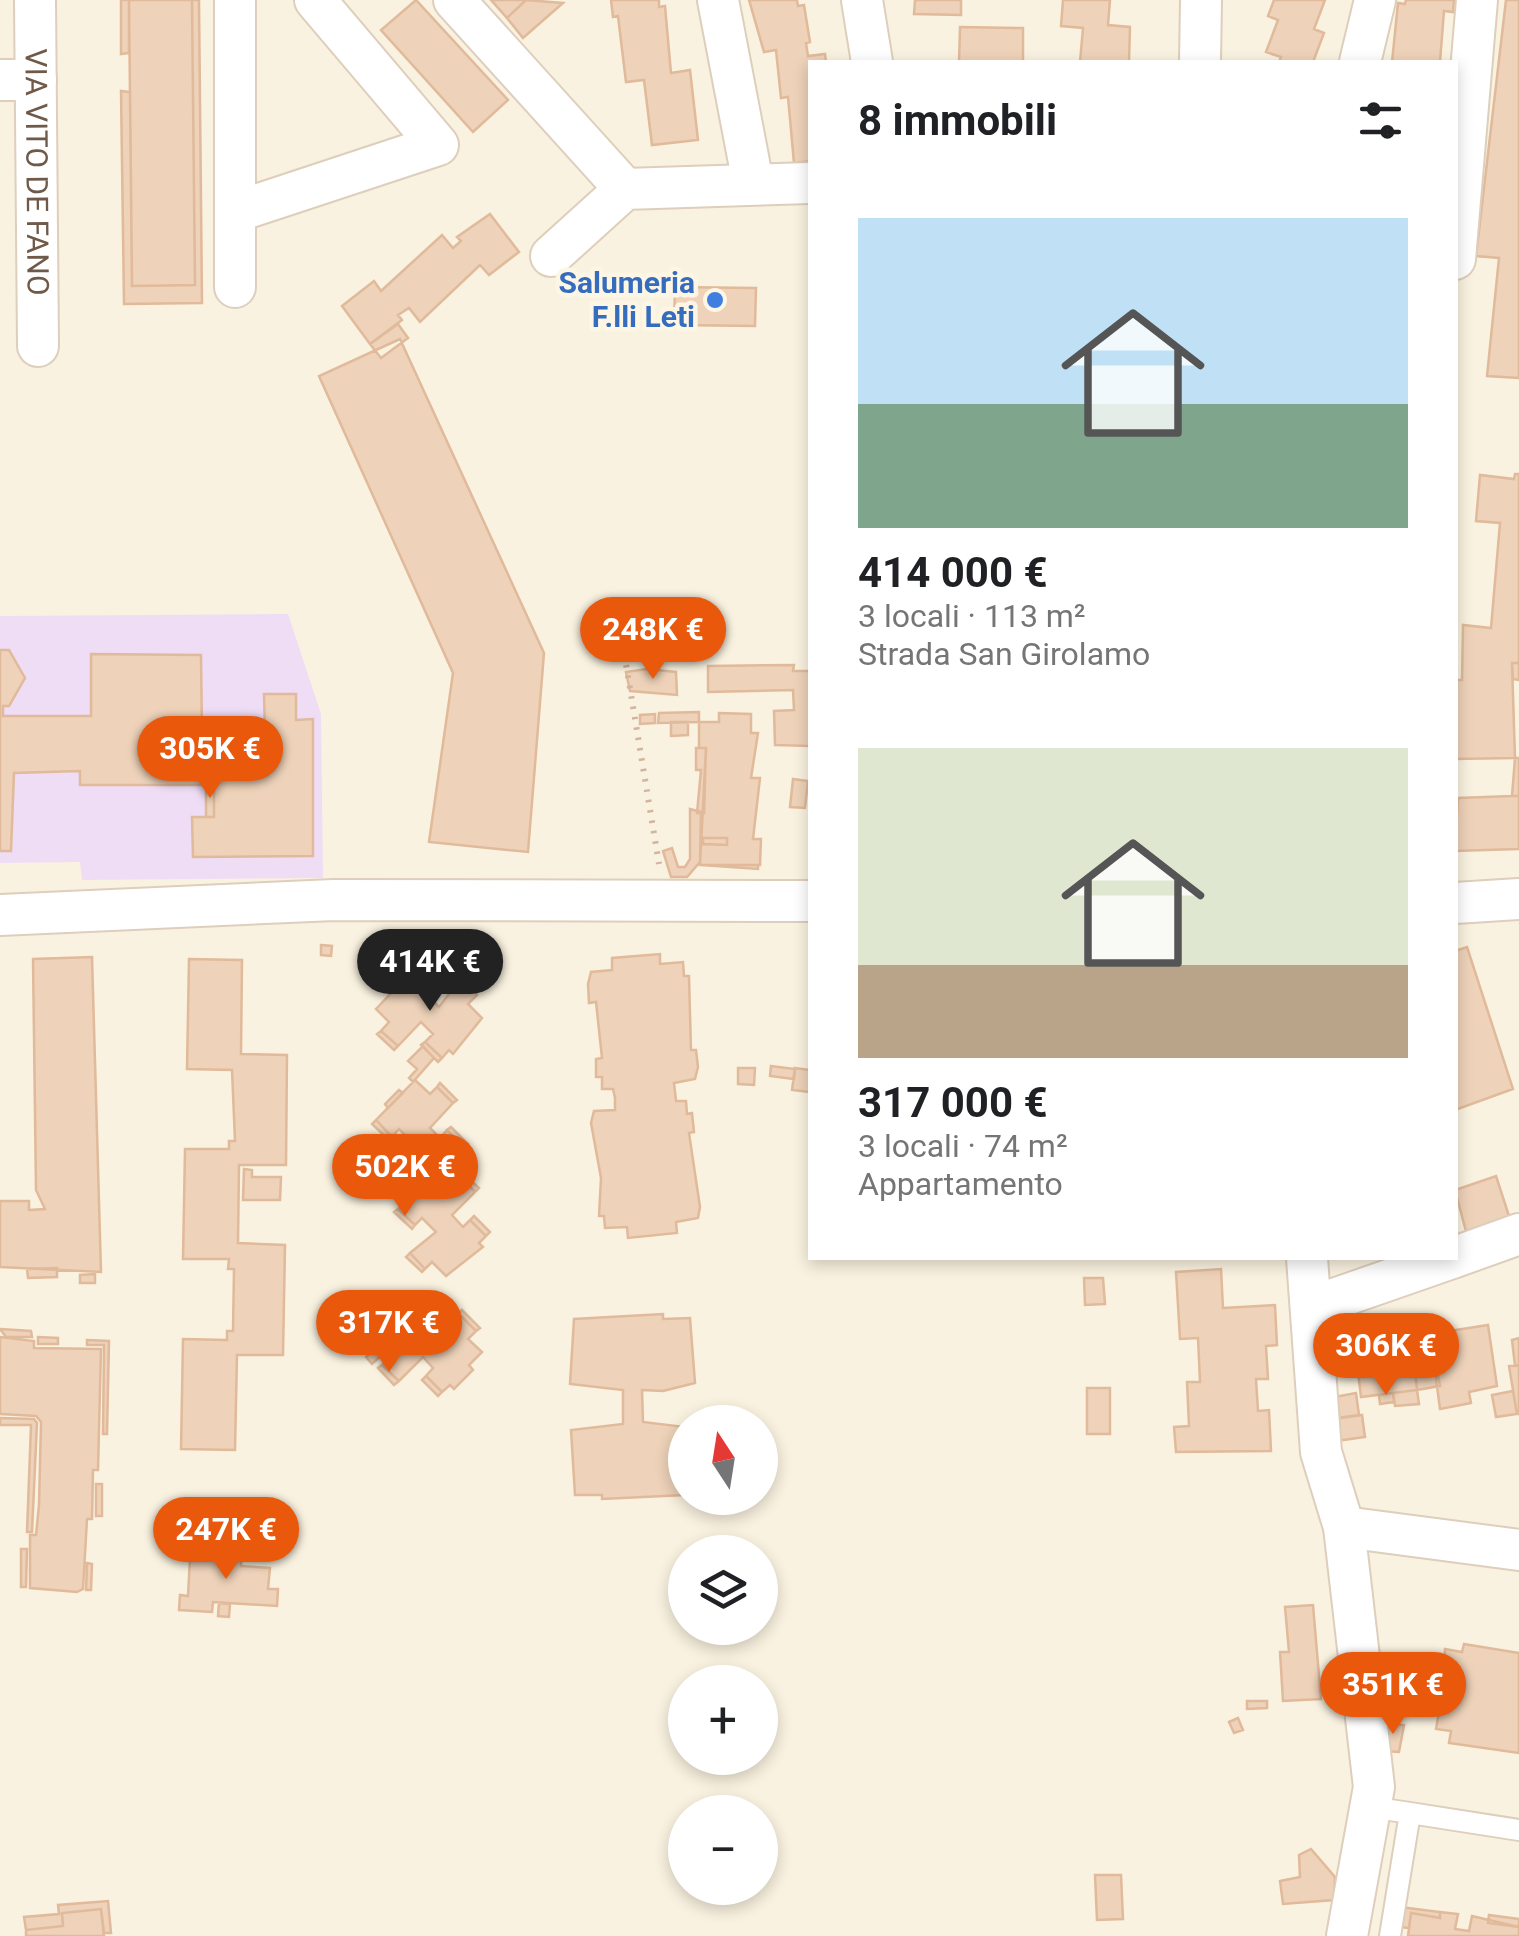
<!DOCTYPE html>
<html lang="it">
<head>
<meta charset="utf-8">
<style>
  :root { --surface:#fff; --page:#f6f6f6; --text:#202124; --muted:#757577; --accent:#ea580c }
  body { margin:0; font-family:Roboto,sans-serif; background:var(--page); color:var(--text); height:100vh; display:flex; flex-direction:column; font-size:38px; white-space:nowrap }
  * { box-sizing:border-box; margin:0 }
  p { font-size:32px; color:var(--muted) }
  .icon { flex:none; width:55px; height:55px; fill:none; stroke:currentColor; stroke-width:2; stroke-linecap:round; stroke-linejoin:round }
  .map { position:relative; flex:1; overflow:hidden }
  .side { position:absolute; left:808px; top:60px; width:650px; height:1200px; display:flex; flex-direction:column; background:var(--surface); border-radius:0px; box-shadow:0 5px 15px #0003 }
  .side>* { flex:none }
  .needle { width:65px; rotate:348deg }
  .controls { position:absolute; left:668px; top:1405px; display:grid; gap:20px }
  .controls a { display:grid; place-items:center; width:110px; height:110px; border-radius:50%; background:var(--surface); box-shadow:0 5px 15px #0003; font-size:50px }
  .price { position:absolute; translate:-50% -85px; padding:0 22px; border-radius:35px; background:var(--accent); color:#fff; font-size:32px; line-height:65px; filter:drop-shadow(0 2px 5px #0008) }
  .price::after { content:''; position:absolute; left:50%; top:60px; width:30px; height:22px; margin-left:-15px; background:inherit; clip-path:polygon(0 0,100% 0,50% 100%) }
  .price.on { background:#222; color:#fff }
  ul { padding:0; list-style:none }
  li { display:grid; align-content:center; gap:20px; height:530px; padding:0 50px }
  li span { display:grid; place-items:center; height:310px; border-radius:0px; color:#555 }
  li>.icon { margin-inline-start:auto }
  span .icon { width:180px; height:180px; fill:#fffc; stroke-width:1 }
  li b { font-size:42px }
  h2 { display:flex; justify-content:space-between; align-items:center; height:120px; padding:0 50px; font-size:42px }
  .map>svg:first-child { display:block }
</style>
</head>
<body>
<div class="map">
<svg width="1519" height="1936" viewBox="0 0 1519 1936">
  <rect width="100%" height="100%" fill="#faf2e0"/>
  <path fill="#efddf6" d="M288,614L321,714L323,878L82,880L80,862L0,863V616Z"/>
  <path fill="#eed2b9" stroke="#e0ba9a" stroke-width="2.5" fill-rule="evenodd" d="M121,0H129V53L121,54Z
    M129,0H192L195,285L132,286Z
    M192,0H199L202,303L124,304L121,91L130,92L132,286L195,285Z
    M416,0L508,100L473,132L381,30Z
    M491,0H526L507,18Z
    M526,0L563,3L523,38L507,18Z
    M611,0H659V7L665,6L671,73L690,70L698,140L652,145L644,80L626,82L618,16L613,17Z
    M749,0H797L798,6L804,5L810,42L806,43L808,56L825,54L826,62H810V161L794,163L788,97L781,98L776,50L764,52Z
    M915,0H961V15L914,14Z
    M1063,0H1110L1108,25L1130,27L1129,62H1080L1083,28L1061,26Z
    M1274,0H1325L1314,29L1324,33L1313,62H1279L1281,57L1266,52L1278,20L1268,16Z
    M1406,0H1454L1453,12L1444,11L1440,62H1392L1398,3L1405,4Z
    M1506,0H1519V378L1487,376L1499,258L1476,256Z
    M960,27L1023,28V62H959Z
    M490,214L519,252L489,275L480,265L420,322L409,308L398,315L402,320L370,344L342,306L374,281L381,291L442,235L453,248L461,241L457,237Z
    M675,287L756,288L755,326L674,325Z
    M398,324L408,338L381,358L370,344Z
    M400,339L544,653L528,852L429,842L453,673L319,376Z
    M1515,474H1519V663H1512L1515,758L1455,759V680H1462L1463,625L1491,628L1500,523L1476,521L1480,475L1514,479Z
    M0,650H9L25,678L9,706H3V716H91V654L201,655L202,733H265L264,694H296V720L313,719V856L193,857L192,817H214V785H80V771L14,773L11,851H0Z
    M1512,663H1519V680L1513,679Z
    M794,665L793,671H810V746L775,745L774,711L794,710L793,690L708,692V666Z
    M647,669L676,672L677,695L630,691L626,672Z
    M699,712V722L658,723L659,713Z
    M719,713L751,714V733H758L751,778H760L753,839H761L760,865H700L706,748H699V722H719ZM703,838H727V845L703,844Z
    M655,714V723L640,724V715Z
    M671,722H688V735L671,736Z
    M696,748H706L704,813H697L701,770H696Z
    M1515,758H1519V796H1512Z
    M793,779L808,781L805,808L790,807Z
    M206,785H214V817H206Z
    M1512,796H1519V849L1455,851L1458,798Z
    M690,809L701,812L700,862L687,877H671L663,851L672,848L678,867H685L690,859Z
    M703,838H727V845L703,844Z
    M701,865H758V869Z
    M321,945L332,946L331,956L321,955Z
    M1467,947L1513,1089L1455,1110V951Z
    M660,954V964L683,962L684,976H689L691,1050H696L698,1067L695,1079L674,1083L676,1101H686L687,1114L692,1113L694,1132L689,1133L700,1207L698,1218L676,1222L677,1233L628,1238L627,1227L605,1228L604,1216H599L601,1178L591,1123L594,1111L615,1110V1098L613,1089H602V1077H596V1059L602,1058L596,1002L589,1003L588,984L591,972L612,970V958Z
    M92,957L101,1272L0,1267V1201H29V1210L45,1209L36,1190L33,959Z
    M189,959L242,960L241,1054L287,1055L286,1165H239L238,1243L285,1245L283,1355H237L235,1450L181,1449L183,1339L227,1340V1331H233L234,1269H228L229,1259H183L185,1149H229V1141H235L232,1070L187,1069Z
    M419,965L436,981L432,985L415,968Z
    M415,968L432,985L425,992L439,1007L461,978L477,995L468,1004L482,1018L453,1054L449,1050L442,1058L425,1042L433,1034L421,1022L398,1046L381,1031L389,1022L376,1009Z
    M400,976L404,980L390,994L386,990Z
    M381,1031L398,1046L394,1050L377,1034Z
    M425,1042L442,1058L438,1062L421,1045Z
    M423,1046L434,1058L413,1082L409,1078L417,1069L408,1061Z
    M771,1066L795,1069L794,1079L770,1076Z
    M738,1068H755L754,1085L738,1084Z
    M795,1068L810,1070V1092L792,1090Z
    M415,1080L430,1094L437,1087L453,1103L430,1128L440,1138L447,1130L464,1148L441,1171L451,1182L459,1175L475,1192L452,1215L463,1227L470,1220L486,1236L479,1243L483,1247L446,1276L432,1262L425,1269L410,1253L436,1232L422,1218L415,1225L398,1209L422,1185L410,1174L404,1180L387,1164L413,1143L399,1129L392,1137L376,1120Z
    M440,1083L457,1100L453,1103L437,1087Z
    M399,1090L403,1093L388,1108L385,1104Z
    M376,1120L392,1137L389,1140L372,1124Z
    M451,1127L468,1144L464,1148L447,1130Z
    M387,1164L404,1180L400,1184L384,1168Z
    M244,1169L252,1170V1177H281L280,1200H243Z
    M462,1172L479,1188L475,1192L459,1175Z
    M1496,1176L1510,1219L1467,1235L1455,1190Z
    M398,1209L415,1225L412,1229L394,1212Z
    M474,1216L490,1232L486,1236L470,1220Z
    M410,1253L425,1269L422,1272L406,1257Z
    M57,1268V1277L28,1278L27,1269Z
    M1221,1269L1223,1308L1275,1305L1277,1345L1266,1346L1268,1379H1256L1258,1411L1269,1410L1271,1451L1176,1452L1174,1427L1189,1426L1187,1382H1200L1198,1338L1180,1339L1176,1272Z
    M95,1274V1283H80V1275Z
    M1084,1278H1103L1105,1304L1085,1305Z
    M420,1299L437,1317L433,1320L416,1303Z
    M416,1303L433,1320L425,1327L438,1341V1334L459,1314L476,1331L468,1339L482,1352L469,1365L473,1370L454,1389L450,1385L442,1392L426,1376L433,1368L423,1357L399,1381L382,1365L389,1357L376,1343Z
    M462,1310L480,1328L476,1331L459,1314Z
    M663,1314V1319L690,1318L695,1383L663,1391L642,1390L643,1422L685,1427V1495L602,1499V1495H575L571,1430L623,1424V1390L570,1384L574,1319Z
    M1488,1325L1497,1386L1469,1392L1471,1403L1440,1409L1430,1334Z
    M0,1329L31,1331L32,1337H6Z
    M1392,1336L1393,1343L1374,1345V1338Z
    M0,1337L34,1341V1348L101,1349L98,1470H93L92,1519H87L83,1589L77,1592L30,1588V1535H36L39,1505L41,1422L36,1416L0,1414Z
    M38,1337L58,1338V1344H38Z
    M1519,1338V1365L1515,1366L1512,1340Z
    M1431,1339L1440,1386L1417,1390L1412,1342Z
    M87,1340L109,1341L107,1434H103L104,1345H87Z
    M1412,1342L1417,1390L1361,1397L1355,1348Z
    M377,1346L384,1353L372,1364L366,1357Z
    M382,1365L399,1381L394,1385L378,1368Z
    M1519,1365V1414H1517L1509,1366Z
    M426,1376L442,1392L438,1396L422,1380Z
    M1087,1388H1110V1434H1087Z
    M1417,1390L1419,1404L1395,1406L1393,1393Z
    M1513,1391L1517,1414L1496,1417L1492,1395Z
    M1356,1393L1359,1415L1330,1419L1329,1398Z
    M1393,1393L1394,1402L1380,1404L1379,1395Z
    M1362,1415L1365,1437L1329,1442L1327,1420Z
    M0,1418L34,1419L37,1423L32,1532H27L31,1425H0Z
    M96,1484H102V1516H96Z
    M214,1545L242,1546L241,1566L270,1568L268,1589H278L277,1606L213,1602L212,1612L179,1610L180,1595L188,1596L190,1558L214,1559Z
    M21,1549H27L26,1587H21Z
    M87,1563L92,1564L91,1590H86Z
    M219,1603L230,1604L229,1617L218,1616Z
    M1313,1605L1321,1699L1283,1701L1280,1652H1289L1285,1607Z
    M1464,1644L1519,1653V1753L1449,1743L1451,1731L1436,1729L1441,1700L1434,1699L1437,1679L1443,1680L1445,1649L1462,1652Z
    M1247,1701H1267V1708L1247,1709Z
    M1238,1718L1243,1730L1234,1733L1229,1722Z
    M1383,1723L1404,1725L1399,1752L1385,1751Z
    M1311,1849L1335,1877L1334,1900L1283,1904L1280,1881L1300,1877L1299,1855Z
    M1095,1875H1121L1123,1919L1097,1920Z
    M108,1901L111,1933H104L101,1909L62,1913L63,1926L26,1930L24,1917L59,1914L58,1905Z
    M1400,1907L1440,1912V1918L1411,1913L1409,1928L1398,1927Z
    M101,1909L104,1936H26V1930L63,1926L62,1913Z
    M1440,1912L1458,1914L1455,1929L1469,1931L1472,1916L1519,1927V1936H1408L1411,1913L1440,1918Z
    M1489,1915L1519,1919V1927L1488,1923Z"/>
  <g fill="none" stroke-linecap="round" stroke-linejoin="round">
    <defs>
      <path id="lane" d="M1370,1807L1410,1813L1390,1936
        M1410,1813L1519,1830"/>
      <g id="street">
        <path id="s1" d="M35,0L38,346"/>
        <path d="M235,0V287"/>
        <path d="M454,0L625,189"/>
        <path d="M718,0L753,183"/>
        <path d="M862,0L872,62"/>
        <path d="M1200,62L1201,0"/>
        <path d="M1360,62L1375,0"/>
        <path d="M0,80H36"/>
        <path d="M235,212L438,145L315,0"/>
        <path d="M551,256L625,189L810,183"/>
        <path d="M1455,259L1477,0"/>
        <path d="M1455,903L1519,899"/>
        <path d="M0,915L334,900L810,901"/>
        <path d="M1455,1257L1519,1234"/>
        <path d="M1307,1258L1321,1452L1344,1527L1374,1787L1347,1936"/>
        <path d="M1314,1306L1452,1258"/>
        <path d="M1344,1527L1519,1550"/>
      </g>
    </defs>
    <use href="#lane" stroke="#decebc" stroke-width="24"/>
    <use href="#street" stroke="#decebc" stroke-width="44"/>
    <path stroke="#d2b59d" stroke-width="6" stroke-dasharray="2.5 8" stroke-linecap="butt" d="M621,634L659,864"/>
    <use href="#lane" stroke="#fff" stroke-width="20"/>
    <use href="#street" stroke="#fff" stroke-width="40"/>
  </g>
  <circle fill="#3f7fe0" stroke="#fef6e5" stroke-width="4" cx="715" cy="300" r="10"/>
  <g text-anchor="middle" stroke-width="9" stroke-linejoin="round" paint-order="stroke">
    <g font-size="30" fill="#6f5949" stroke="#fef6e5">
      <text dy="10" stroke="none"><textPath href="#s1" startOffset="172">VIA VITO DE FANO</textPath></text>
    </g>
    <g font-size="30" font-weight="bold" fill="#366cbe" stroke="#fef6e5" text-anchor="end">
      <text x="695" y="293">Salumeria<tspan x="695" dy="34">F.lli Leti</tspan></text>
    </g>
  </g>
</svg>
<div class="controls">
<a><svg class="needle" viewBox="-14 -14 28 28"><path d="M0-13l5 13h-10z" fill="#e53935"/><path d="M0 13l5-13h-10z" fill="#757577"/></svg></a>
<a><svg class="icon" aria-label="layers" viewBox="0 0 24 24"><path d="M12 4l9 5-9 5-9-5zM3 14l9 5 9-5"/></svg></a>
<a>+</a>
<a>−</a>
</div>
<b class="price" style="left:653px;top:682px">248K €</b>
<b class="price" style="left:210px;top:801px">305K €</b>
<b class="price on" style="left:430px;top:1014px">414K €</b>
<b class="price" style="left:405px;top:1219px">502K €</b>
<b class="price" style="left:389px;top:1375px">317K €</b>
<b class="price" style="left:1386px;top:1398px">306K €</b>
<b class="price" style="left:226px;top:1582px">247K €</b>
<b class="price" style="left:1393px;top:1737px">351K €</b>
<section class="side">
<h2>8 immobili<svg class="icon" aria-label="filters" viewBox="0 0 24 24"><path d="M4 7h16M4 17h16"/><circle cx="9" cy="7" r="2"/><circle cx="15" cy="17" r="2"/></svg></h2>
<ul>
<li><span style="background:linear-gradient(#bfe0f5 60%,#7fa58c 0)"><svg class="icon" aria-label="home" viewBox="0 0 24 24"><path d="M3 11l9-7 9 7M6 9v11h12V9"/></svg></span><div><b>414 000 €</b><p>3 locali · 113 m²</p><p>Strada San Girolamo</p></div></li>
<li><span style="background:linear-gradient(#dfe7d0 70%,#b9a48a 0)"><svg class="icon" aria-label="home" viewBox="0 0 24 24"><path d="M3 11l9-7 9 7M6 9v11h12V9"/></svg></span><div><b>317 000 €</b><p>3 locali · 74 m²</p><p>Appartamento</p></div></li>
</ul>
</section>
</div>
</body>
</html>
